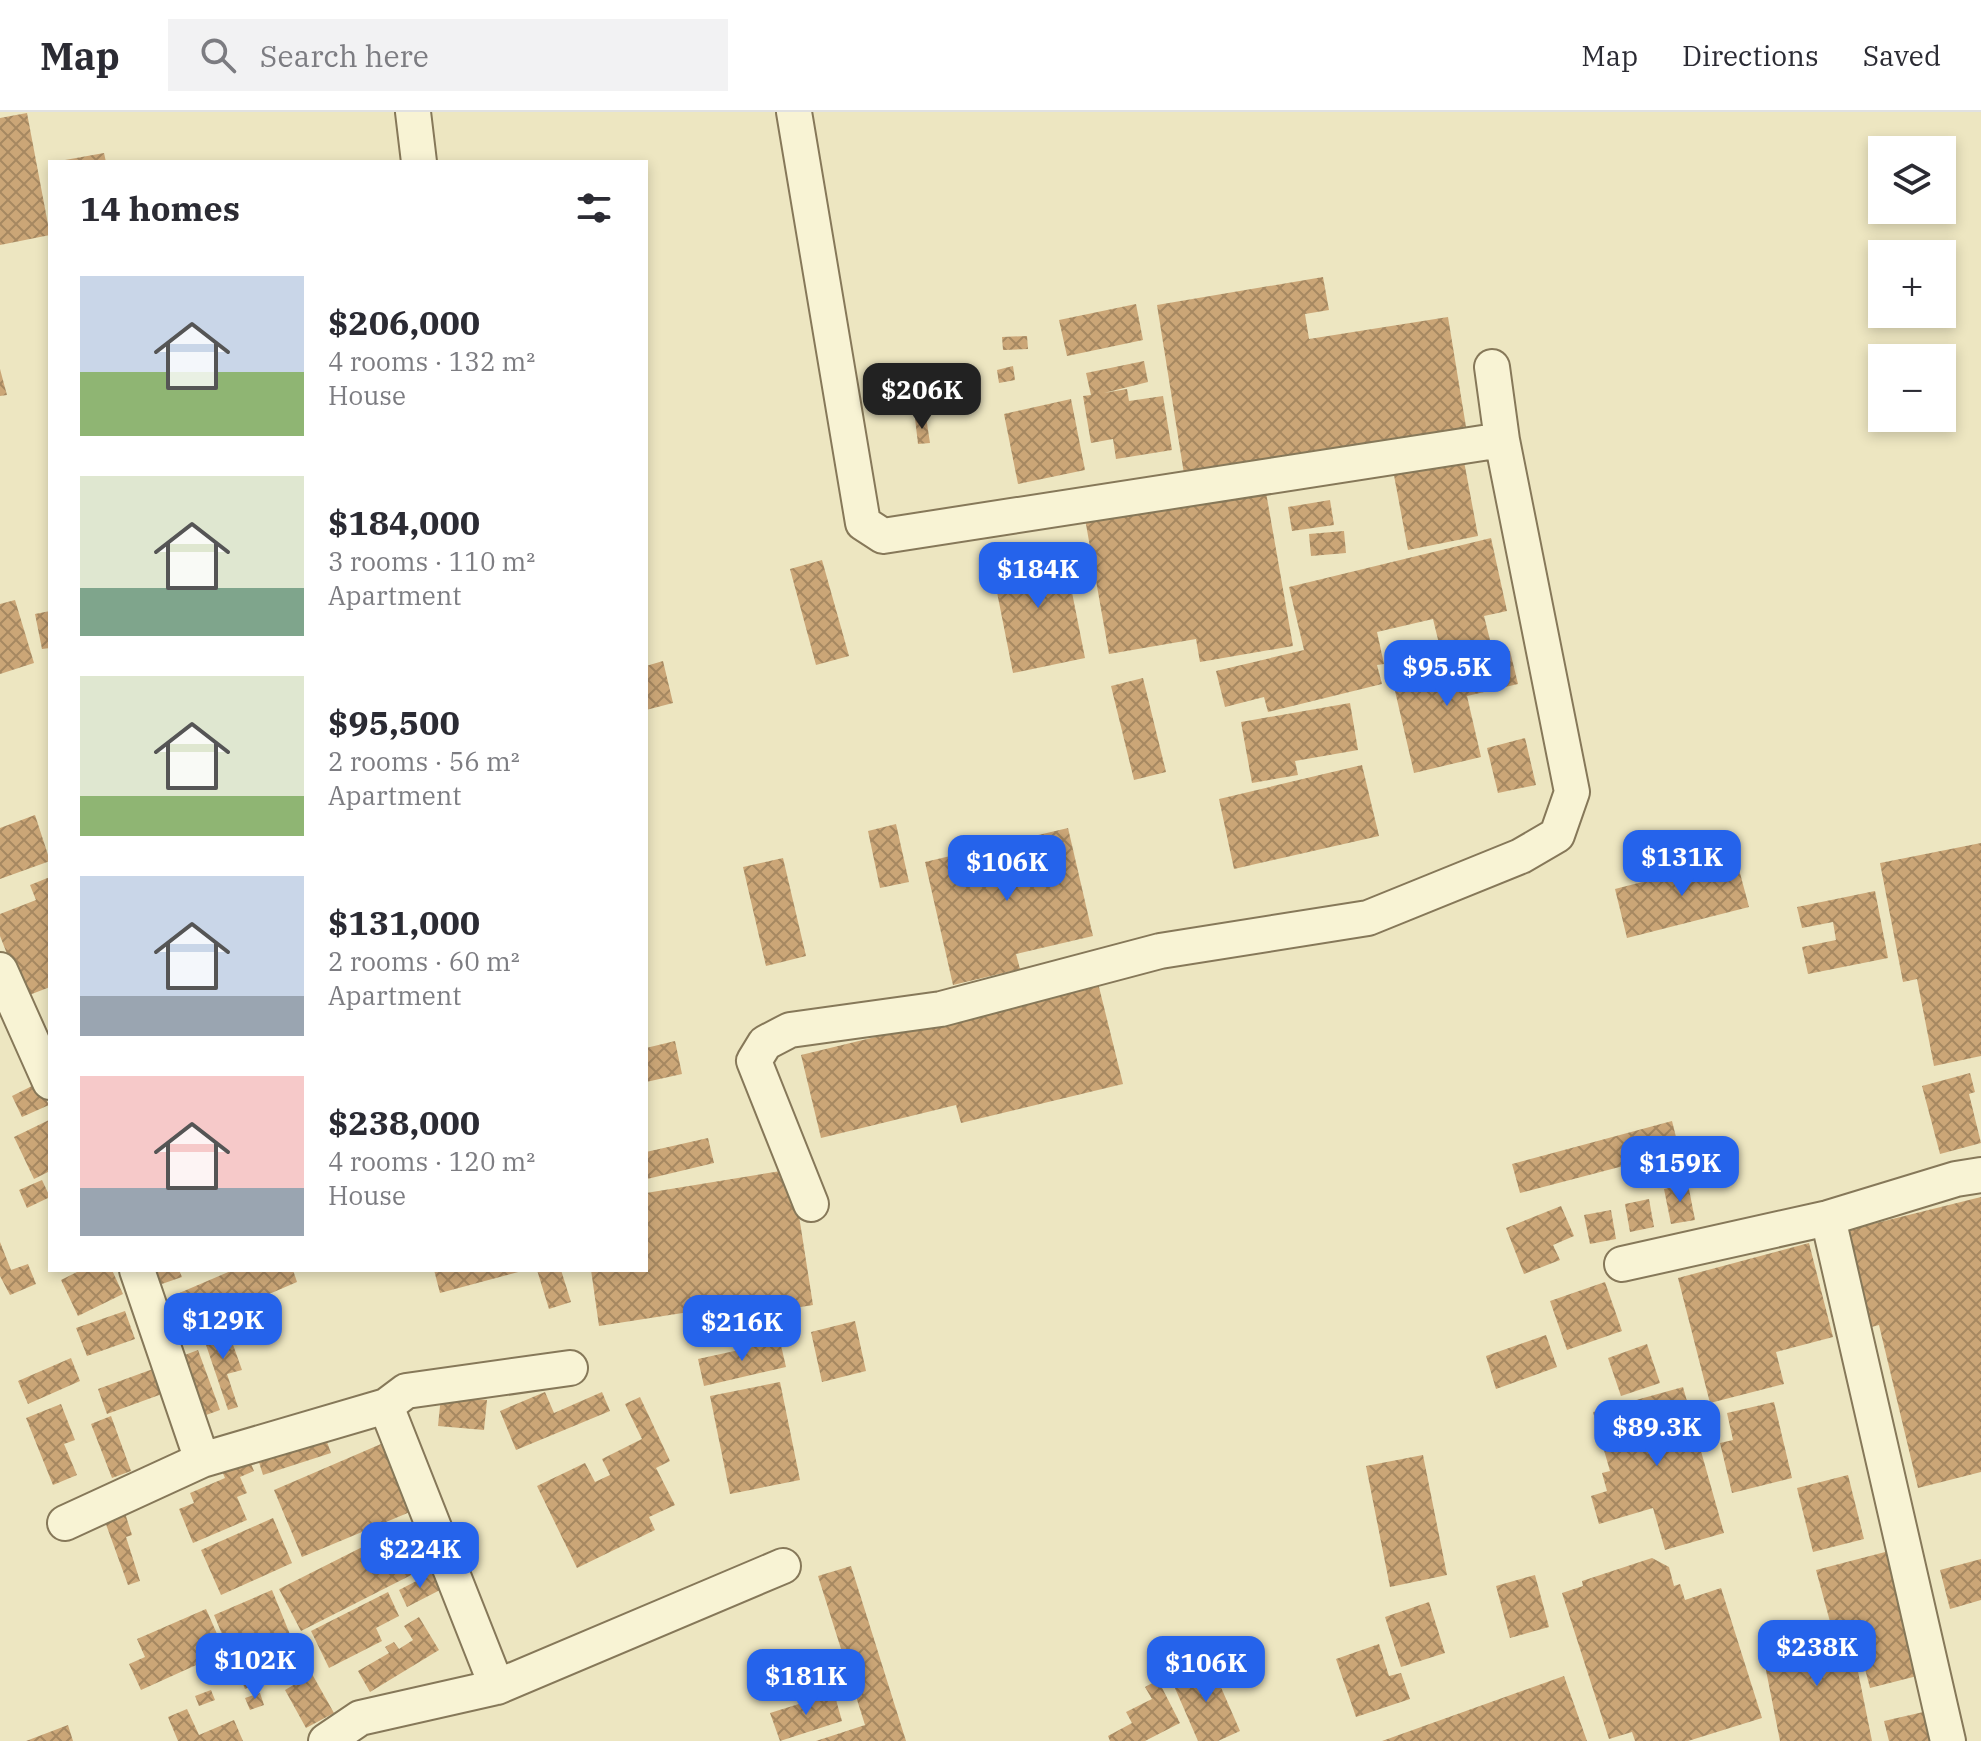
<!DOCTYPE html>
<html lang="en">
<head>
<meta charset="utf-8">
<style>
  :root { --surface:#fff; --page:#f2f2f3; --text:#2b2b33; --muted:#7c7c81; --line:#e1e1e2; --accent:#2563eb }
  body { margin:0; font-family:"IBM Plex Serif",serif; background:var(--page); color:var(--text); height:100vh; display:flex; flex-direction:column; font-size:30px; white-space:nowrap }
  * { box-sizing:border-box; margin:0 }
  p { font-size:26px; color:var(--muted) }
  .icon { flex:none; width:44px; height:44px; fill:none; stroke:currentColor; stroke-width:2; stroke-linecap:round; stroke-linejoin:round }
  .map { position:relative; flex:1; overflow:hidden }
  .details { position:absolute; left:48px; top:48px; width:600px; height:1112px; display:flex; flex-direction:column; background:var(--surface); border-radius:0px; box-shadow:0 4px 12px #0003 }
  .details>* { flex:none }
  .buttons { position:absolute; left:1868px; top:24px; display:grid; gap:16px }
  .buttons a { display:grid; place-items:center; width:88px; height:88px; border-radius:0px; background:var(--surface); box-shadow:0 4px 12px #0003; font-size:40px }
  .price { position:absolute; translate:-50% -68px; padding:0 18px; border-radius:16px; background:var(--accent); color:#fff; font-size:26px; line-height:52px; filter:drop-shadow(0 2px 4px #0008) }
  .price::after { content:''; position:absolute; left:50%; top:48px; width:24px; height:18px; margin-left:-12px; background:inherit; clip-path:polygon(0 0,100% 0,50% 100%) }
  .price.on { background:#222; color:#fff }
  ul { padding:0; list-style:none }
  li { display:flex; align-items:center; gap:24px; height:200px; padding:0 32px }
  li span { display:grid; place-items:center; flex:none; width:224px; height:160px; border-radius:0px; color:#555 }
  li>.icon { margin-inline-start:auto }
  span .icon { width:96px; height:96px; fill:#fffc; stroke-width:1 }
  li b { font-size:34px }
  h2 { display:flex; justify-content:space-between; align-items:center; height:96px; padding:0 32px; font-size:34px }
  header { display:flex; align-items:center; gap:48px; box-sizing:border-box; height:112px; padding:0 40px; background:var(--surface); border-bottom:2px solid var(--line) }
  header strong { font-size:38px }
  nav { display:flex; gap:44px; margin-inline-start:auto; font-size:28px }
  .search { width:560px; height:72px; background:var(--page); display:flex; align-items:center; gap:20px; box-sizing:border-box; padding:0 28px; border-radius:0px; color:var(--muted); font-size:30px }
  .map>svg:first-child { display:block }
</style>
</head>
<body>
<header>
<strong>Map</strong>
<div class="search"><svg class="icon" aria-label="search" viewBox="0 0 24 24"><circle cx="10" cy="10" r="6"/><path d="M15 15l6 6"/></svg>Search here</div>
<nav><a>Map</a><a>Directions</a><a>Saved</a></nav>
</header>
<div class="map">
<svg width="1981" height="1629" viewBox="0 0 1981 1629">
  <defs>
    <pattern id="building-cross-hatch" width="8" height="8" patternUnits="userSpaceOnUse" patternTransform="scale(2)"><rect width="8" height="8" fill="#cba677"/><path d="M0 0l8 8M0 8l8-8" fill="none" stroke="#a68861"/></pattern>
  </defs>
  <rect width="100%" height="100%" fill="#ede6c1"/>
  <path fill="url(#building-cross-hatch)" d="M27,1L50,123L0,133V6Z
    M104,41L106,50H65V48Z
    M1323,165L1329,198L1305,202L1309,227L1448,205L1467,321L1185,368L1157,193Z
    M1136,192L1143,228L1067,244L1059,208Z
    M1027,224L1028,237L1003,238L1002,225Z
    M1144,249L1148,270L1104,281L1127,277L1129,289L1163,284L1172,338L1116,347L1113,327L1091,331L1083,284L1091,283L1086,261Z
    M916,254H938V275H916Z
    M1013,254L1015,268L999,271L997,258Z
    M0,257L7,283L0,284Z
    M1071,287L1085,358L1018,372L1004,302Z
    M926,305L930,331L918,332L915,306Z
    M1463,344L1478,424L1408,438L1393,358Z
    M1264,369L1293,534L1200,550L1196,527L1109,542L1084,401Z
    M1330,388L1334,413L1292,419L1288,395Z
    M1344,419L1346,441L1311,444L1309,422Z
    M1491,426L1507,499L1484,504L1490,528L1441,540L1433,507L1377,520L1384,552L1377,553L1382,572L1268,600L1264,585L1225,595L1216,559L1304,538L1289,475Z
    M1063,435L1085,546L1013,561L991,450Z
    M822,448L849,544L816,553L790,457Z
    M15,488L34,551L0,562V492Z
    M50,499V536L42,537L35,502Z
    M1510,539L1518,572L1467,584L1481,645L1414,661L1392,566Z
    M663,549L673,591L646,598V554Z
    M1143,566L1166,660L1134,668L1111,574Z
    M1350,591L1358,638L1295,649L1298,663L1252,671L1241,610Z
    M1525,626L1536,673L1498,681L1487,636Z
    M1362,653L1379,724L1234,757L1219,687Z
    M35,703L50,749L0,767V716Z
    M896,712L909,770L880,776L868,719Z
    M1068,716L1093,824L1016,842L1020,857L953,873L925,750Z
    M1981,731V944L1934,954L1917,867L1903,870L1880,751Z
    M783,746L806,844L766,854L743,755Z
    M1736,746L1749,795L1627,826L1615,777Z
    M50,765V875L24,885L0,824V802L36,788L30,773Z
    M1875,779L1888,846L1808,862L1802,835L1836,828L1833,810L1802,816L1797,795Z
    M1098,871L1123,972L961,1011L956,993L821,1026L801,943Z
    M675,929L682,962L646,970V936Z
    M1970,961L1975,980L1969,982L1981,1031L1940,1042L1922,974Z
    M38,971L49,993L22,1005L12,984Z
    M49,1008L50,1059L34,1067L14,1025Z
    M1672,1009L1685,1061L1656,1069L1650,1047L1520,1081L1512,1052Z
    M708,1026L714,1051L647,1067L646,1040Z
    M787,1058L794,1072L813,1193L691,1213L689,1200L599,1214L591,1158H646V1081Z
    M42,1068L50,1085L27,1096L19,1078Z
    M1688,1072L1695,1108L1671,1112L1664,1077Z
    M1981,1085V1360L1918,1376L1879,1213L1868,1216L1844,1119Z
    M1649,1087L1654,1115L1630,1120L1625,1092Z
    M1561,1094L1574,1124L1553,1133L1560,1148L1524,1162L1506,1116Z
    M1611,1098L1616,1127L1590,1132L1584,1103Z
    M0,1130L11,1158L28,1152L36,1172L10,1183L0,1164Z
    M1809,1131L1833,1225L1776,1240L1784,1272L1710,1291L1678,1166Z
    M81,1158H112L123,1182L78,1204L61,1168Z
    M150,1158H179L182,1165L156,1174Z
    M233,1158H293L297,1170L173,1223L164,1202L182,1195L177,1182Z
    M434,1158H522V1159L440,1181Z
    M537,1158H561L571,1190L549,1197Z
    M1605,1170L1622,1219L1567,1238L1550,1189Z
    M125,1199L135,1227L87,1244L76,1216Z
    M855,1209L866,1259L822,1270L811,1220Z
    M226,1213L242,1258L227,1262L238,1295L228,1298L202,1221Z
    M1546,1223L1557,1255L1496,1277L1486,1244Z
    M780,1229L786,1255L704,1274L698,1247Z
    M1647,1232L1660,1271L1621,1284L1608,1246Z
    M198,1238L220,1298L195,1307L174,1247Z
    M71,1246L80,1269L28,1292L18,1269Z
    M153,1257L162,1282L107,1302L98,1277Z
    M780,1270L800,1368L730,1382L710,1284Z
    M1683,1275L1724,1421L1665,1438L1653,1396L1599,1412L1591,1384L1607,1379L1602,1361L1610,1359L1593,1300Z
    M545,1280L554,1301L602,1280L610,1299L516,1338L500,1299Z
    M441,1284L487,1288L484,1318L438,1314Z
    M640,1285L670,1349L656,1356L675,1393L649,1405L655,1418L577,1456L537,1374L585,1351L595,1370L610,1363L602,1347L642,1327L625,1292Z
    M1774,1290L1792,1366L1732,1381L1720,1331L1733,1328L1727,1301Z
    M61,1292L75,1328L64,1332L77,1363L53,1373L26,1306Z
    M111,1304L131,1359L112,1366L91,1312Z
    M324,1322L331,1341L263,1363L257,1344Z
    M381,1332L410,1400L302,1445L274,1378Z
    M1423,1343L1447,1463L1390,1475L1366,1354Z
    M249,1347L254,1359L240,1365L247,1381L237,1385L247,1408L193,1431L179,1397L194,1391L190,1381L225,1366L222,1359Z
    M1848,1363L1864,1427L1813,1440L1797,1376Z
    M124,1398L132,1423L126,1425L140,1469L128,1473L103,1404Z
    M273,1406L292,1451L221,1483L201,1438Z
    M404,1414L425,1456L301,1519L279,1477Z
    M1889,1439L1921,1563L1870,1576L1853,1511L1832,1517L1816,1458Z
    M1652,1446L1669,1455L1674,1474L1680,1472L1685,1488L1721,1476L1762,1606L1688,1629H1635L1632,1620L1609,1627L1562,1481L1583,1474L1582,1469Z
    M1981,1447V1488L1950,1497L1940,1458Z
    M851,1454L906,1629H816L865,1613L818,1464Z
    M432,1461L440,1478L407,1495L399,1478Z
    M1535,1463L1549,1515L1510,1526L1496,1474Z
    M272,1478L302,1552L245,1577L214,1503Z
    M388,1480L399,1504L376,1516L382,1529L329,1556L311,1519Z
    M1429,1490L1445,1541L1401,1555L1385,1505Z
    M206,1497L225,1540L141,1578L129,1552L145,1545L137,1527Z
    M419,1505L439,1538L370,1580L358,1559L389,1541L385,1535L394,1530L399,1537L413,1528L404,1514Z
    M1849,1515L1872,1629H1780L1761,1533Z
    M1379,1532L1389,1564L1401,1561L1410,1587L1356,1605L1336,1547Z
    M1210,1550L1240,1619L1218,1629H1198L1171,1567Z
    M312,1562L334,1601L306,1616L285,1578Z
    M1564,1564L1587,1629H1382Z
    M1158,1568L1180,1611L1145,1629H1110L1108,1624L1132,1611L1126,1600L1152,1587L1145,1575Z
    M211,1578L215,1588L199,1594L195,1584Z
    M260,1581L264,1593L250,1598L245,1586Z
    M834,1581L842,1609L780,1629L770,1601Z
    M187,1597L199,1623L234,1608L243,1629H178L168,1605Z
    M1932,1598L1939,1629H1889L1884,1609Z
    M68,1613L73,1629H26Z"/>
  <g fill="none" stroke-linecap="round" stroke-linejoin="round">
    <defs>
      <path id="minor" d="M413,0L419,50
        M794,0L863,411L883,424L1502,328
        M0,858L50,970
        M811,1092L754,949L765,931L790,918L941,897L1160,839L1368,806L1521,744L1557,723L1572,680L1502,328L1492,255
        M1828,1106L1948,1629
        M1622,1152L1828,1106L1956,1067L1981,1063
        M137,1158L202,1348
        M386,1294L497,1575
        M65,1411L202,1348L386,1294L406,1279L570,1256
        M326,1629L360,1606L497,1575L783,1454"/>
    </defs>
    <use href="#minor" stroke="#867859" stroke-width="38"/>
    <use href="#minor" stroke="#f8f3d4" stroke-width="34"/>
  </g>
</svg>
<div class="buttons">
<a><svg class="icon" aria-label="layers" viewBox="0 0 24 24"><path d="M12 4l9 5-9 5-9-5zM3 14l9 5 9-5"/></svg></a>
<a>+</a>
<a>−</a>
</div>
<b class="price on" style="left:922px;top:319px">$206K</b>
<b class="price" style="left:1038px;top:498px">$184K</b>
<b class="price" style="left:1447px;top:596px">$95.5K</b>
<b class="price" style="left:1682px;top:786px">$131K</b>
<b class="price" style="left:1007px;top:791px">$106K</b>
<b class="price" style="left:1680px;top:1092px">$159K</b>
<b class="price" style="left:223px;top:1249px">$129K</b>
<b class="price" style="left:742px;top:1251px">$216K</b>
<b class="price" style="left:1657px;top:1356px">$89.3K</b>
<b class="price" style="left:420px;top:1478px">$224K</b>
<b class="price" style="left:1817px;top:1576px">$238K</b>
<b class="price" style="left:255px;top:1589px">$102K</b>
<b class="price" style="left:1206px;top:1592px">$106K</b>
<b class="price" style="left:806px;top:1605px">$181K</b>
<section class="details">
<h2>14 homes<svg class="icon" aria-label="filters" viewBox="0 0 24 24"><path d="M4 7h16M4 17h16"/><circle cx="9" cy="7" r="2"/><circle cx="15" cy="17" r="2"/></svg></h2>
<ul>
<li><span style="background:linear-gradient(#c9d6e8 60%,#8fb573 0)"><svg class="icon" aria-label="home" viewBox="0 0 24 24"><path d="M3 11l9-7 9 7M6 9v11h12V9"/></svg></span><div><b>$206,000</b><p>4 rooms · 132 m²</p><p>House</p></div></li>
<li><span style="background:linear-gradient(#dfe7d0 70%,#7fa58c 0)"><svg class="icon" aria-label="home" viewBox="0 0 24 24"><path d="M3 11l9-7 9 7M6 9v11h12V9"/></svg></span><div><b>$184,000</b><p>3 rooms · 110 m²</p><p>Apartment</p></div></li>
<li><span style="background:linear-gradient(#dfe7d0 75%,#8fb573 0)"><svg class="icon" aria-label="home" viewBox="0 0 24 24"><path d="M3 11l9-7 9 7M6 9v11h12V9"/></svg></span><div><b>$95,500</b><p>2 rooms · 56 m²</p><p>Apartment</p></div></li>
<li><span style="background:linear-gradient(#c9d6e8 75%,#9aa5b1 0)"><svg class="icon" aria-label="home" viewBox="0 0 24 24"><path d="M3 11l9-7 9 7M6 9v11h12V9"/></svg></span><div><b>$131,000</b><p>2 rooms · 60 m²</p><p>Apartment</p></div></li>
<li><span style="background:linear-gradient(#f6c9c9 70%,#9aa5b1 0)"><svg class="icon" aria-label="home" viewBox="0 0 24 24"><path d="M3 11l9-7 9 7M6 9v11h12V9"/></svg></span><div><b>$238,000</b><p>4 rooms · 120 m²</p><p>House</p></div></li>
</ul>
</section>
</div>
</body>
</html>
